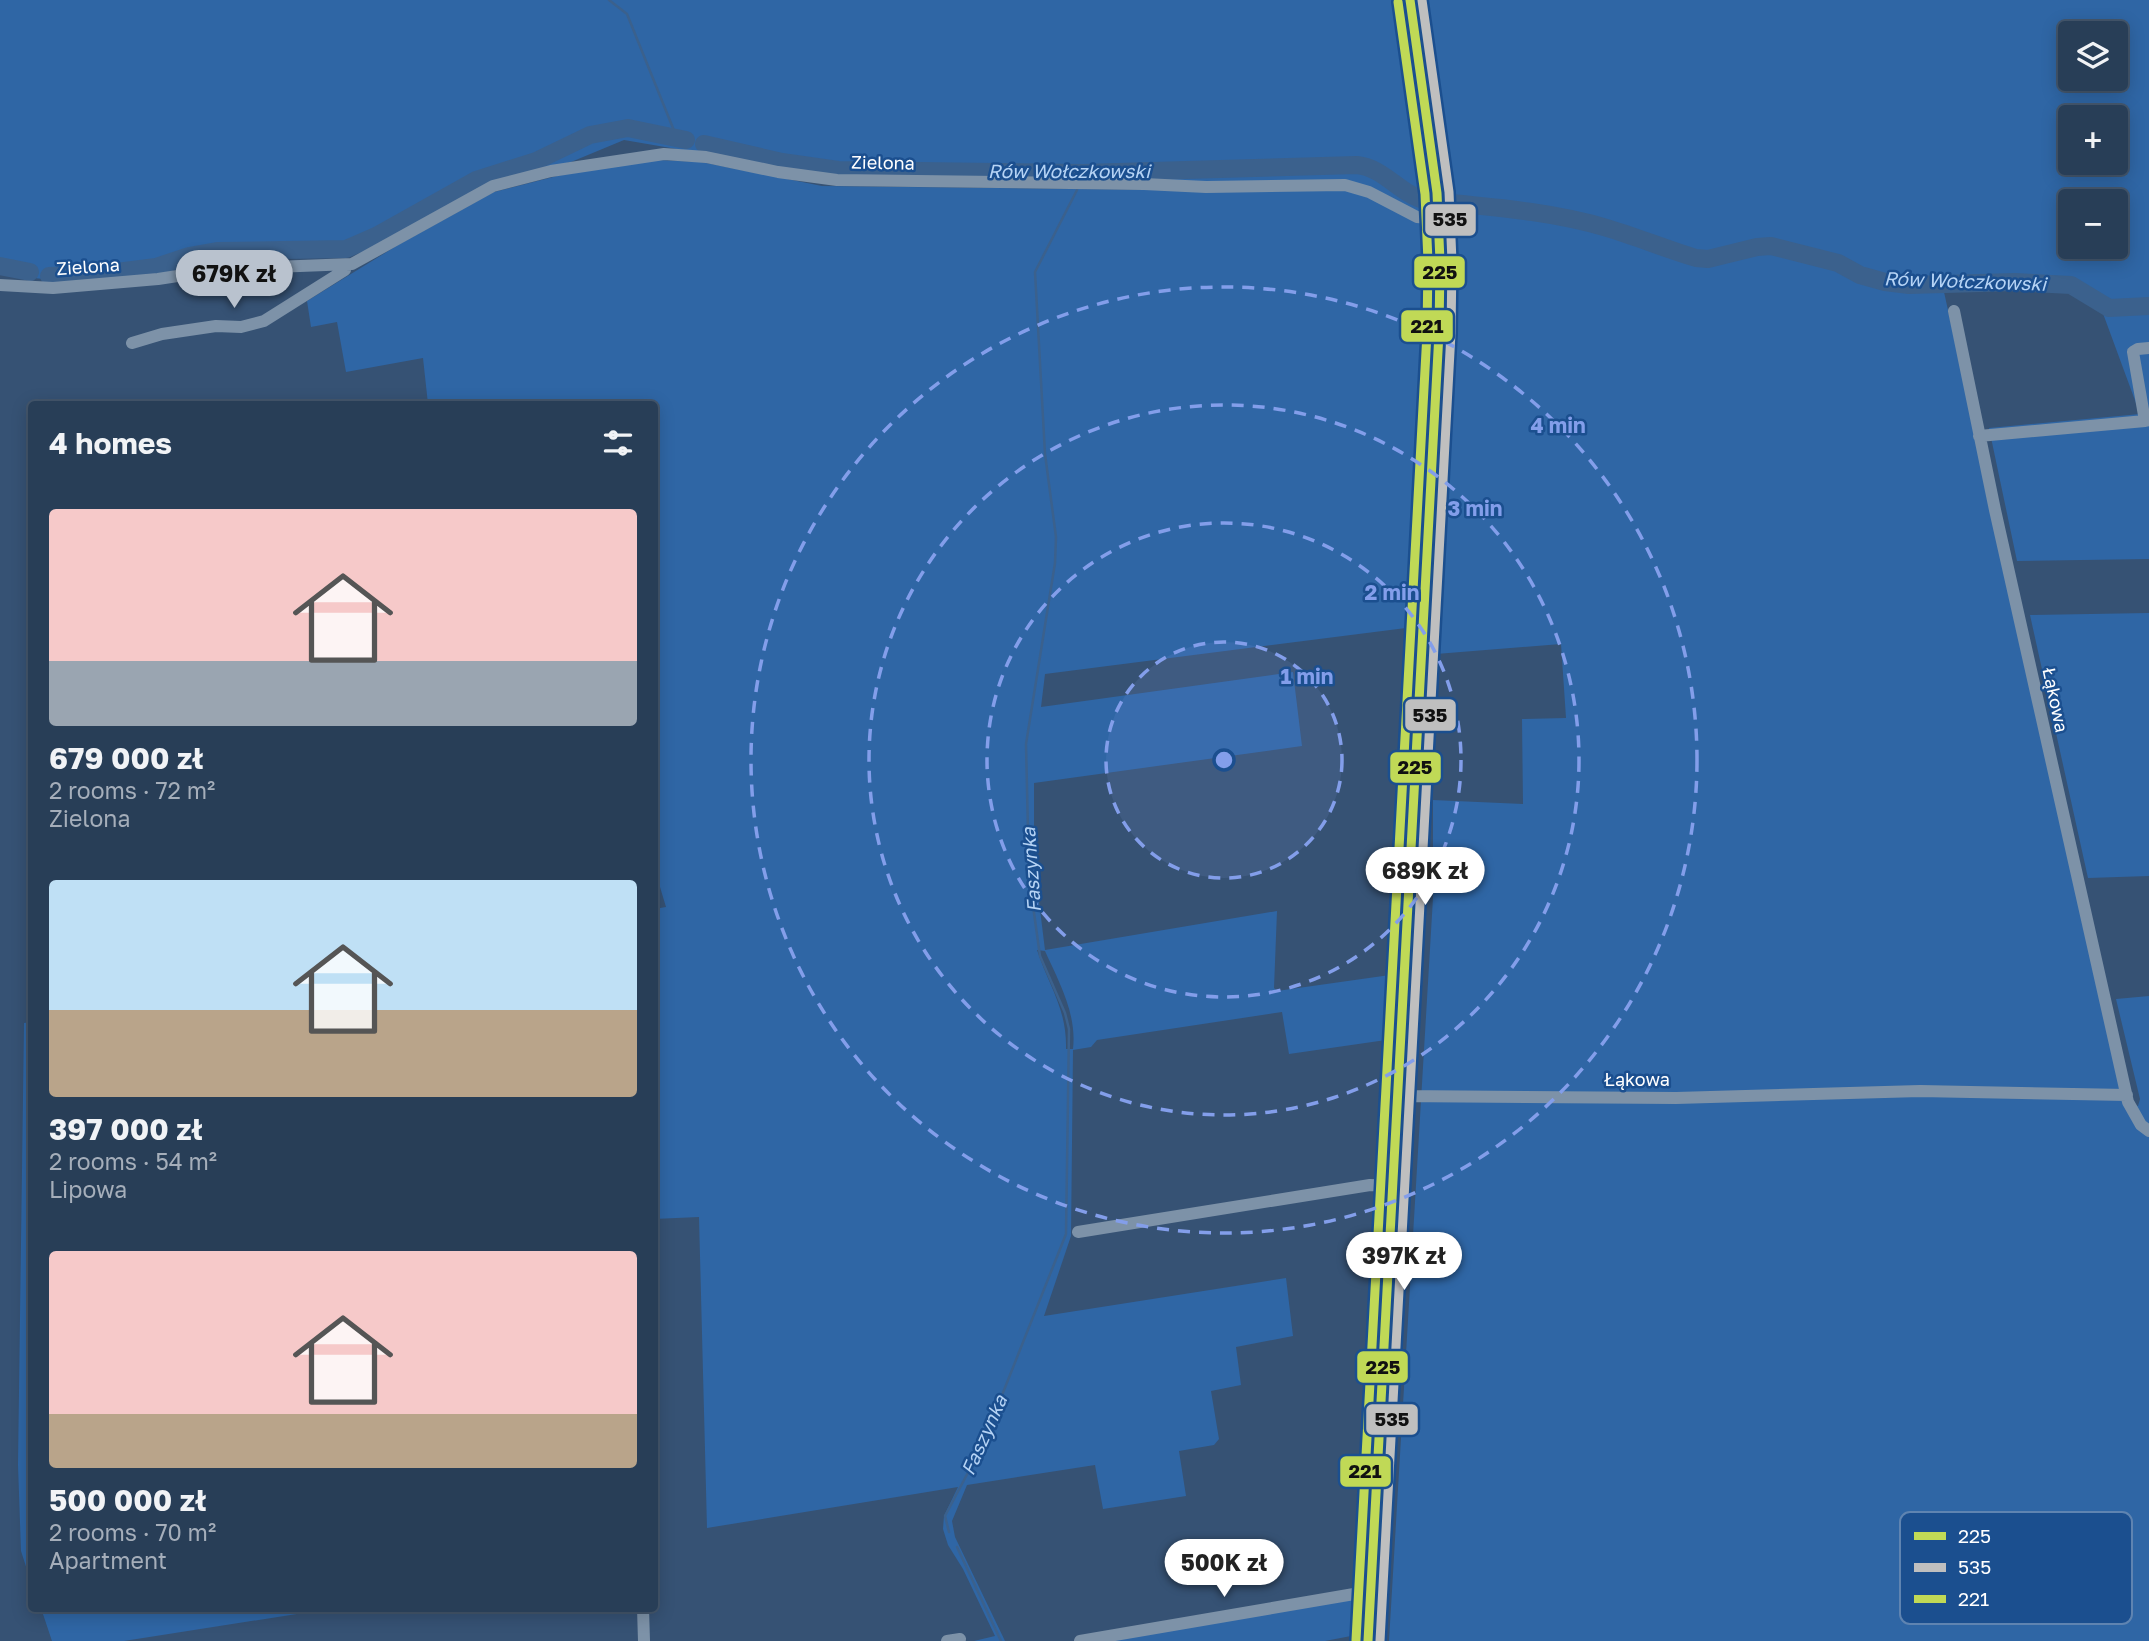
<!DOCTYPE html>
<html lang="en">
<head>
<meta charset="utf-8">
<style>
  :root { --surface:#283e57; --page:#30455d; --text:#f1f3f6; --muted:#a5aeba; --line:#44576d; --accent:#b9c2ce }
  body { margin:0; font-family:"Golos Text",sans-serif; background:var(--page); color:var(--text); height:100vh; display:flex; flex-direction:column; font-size:26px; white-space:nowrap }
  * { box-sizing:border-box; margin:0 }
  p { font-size:23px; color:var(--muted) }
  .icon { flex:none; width:38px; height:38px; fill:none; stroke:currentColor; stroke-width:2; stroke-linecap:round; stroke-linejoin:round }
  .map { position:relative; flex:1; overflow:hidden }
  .sheet { position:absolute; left:28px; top:401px; width:630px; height:1211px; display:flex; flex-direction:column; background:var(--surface); border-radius:7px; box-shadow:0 4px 18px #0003,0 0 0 2px var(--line) }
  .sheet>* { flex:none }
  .buttons { position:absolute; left:2058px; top:21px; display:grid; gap:14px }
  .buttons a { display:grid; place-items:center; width:70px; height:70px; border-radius:7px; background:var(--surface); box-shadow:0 4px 18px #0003,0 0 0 2px var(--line); font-size:35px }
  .price { position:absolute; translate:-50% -60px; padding:0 16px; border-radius:24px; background:#fff; color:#222; font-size:23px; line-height:46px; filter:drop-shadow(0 2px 4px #0008) }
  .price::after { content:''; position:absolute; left:50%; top:42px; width:21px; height:16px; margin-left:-10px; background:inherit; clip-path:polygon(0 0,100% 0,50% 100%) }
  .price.selected { background:var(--accent); color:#111 }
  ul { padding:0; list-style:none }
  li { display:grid; align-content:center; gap:14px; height:371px; padding:0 21px }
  li span { display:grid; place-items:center; height:217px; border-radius:7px; color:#555 }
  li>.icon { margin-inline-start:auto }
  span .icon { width:126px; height:126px; fill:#fffc; stroke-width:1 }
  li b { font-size:30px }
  h2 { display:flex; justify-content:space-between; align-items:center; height:84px; padding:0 21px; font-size:30px }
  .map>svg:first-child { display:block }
</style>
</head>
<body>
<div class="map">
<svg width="2149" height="1641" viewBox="0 0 2149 1641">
  <rect width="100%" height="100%" fill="#365274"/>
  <path fill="#2f66a5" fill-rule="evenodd" d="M0,0H2149V559L2017,561L1989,428L2140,414L2094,289L2048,288L1944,292L2123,1101L2138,1106L2140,1099L2116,999L2149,996V1641H1389L1433,898V800L1523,804L1522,719L1566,718L1561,644L1436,654L1406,628L1045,674L1041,707L1293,672L1302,746L1034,783V861L1045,950L1277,911L1274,988L1277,991L1390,975L1386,1040L1289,1054L1282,1012L1097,1040L1091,1047L1073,1050L1071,1236L1044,1316L1286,1278L1293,1336L1236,1347L1241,1385L1211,1391L1219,1439L1214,1445L1179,1451L1186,1496L1103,1509L1095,1465L967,1485L952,1521L955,1537L1005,1641H974L995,1636L963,1569L948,1545L943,1529L944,1516L958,1487L707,1528L699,1217L654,1219V909L666,907L654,867V404H428L423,358L346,372L337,322L311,327L307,301L398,245L494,192L561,175L656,160L701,162L822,186L1160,190L1159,178L816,173L624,140L571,162L493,180L374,247L359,253L196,260L151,272L103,277L43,279L0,274ZM2070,33H2116V79H2070ZM2070,117H2116V163H2070ZM2070,201H2116V247H2070ZM1037,950L1045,951C1059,982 1077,1014 1073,1049H1066C1067,1009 1049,986 1037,950Z
    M2149,613V876L2088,878L2030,615Z
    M31,1022H32L31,1582L21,1551L18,1465L24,1023Z
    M1354,1597L1351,1636L1325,1641H1106Z
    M41,1608H335L124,1641H52Z"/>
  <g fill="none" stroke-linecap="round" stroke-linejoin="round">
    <path stroke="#3b618d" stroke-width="2.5" d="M609,0L627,14L677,138
      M949,1532L945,1516L981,1448L1066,1234L1069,1029L1065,1013L1040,956L1029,877L1026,744L1055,563L1056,537L1045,454L1035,272L1077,190
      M957,1547L1001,1641"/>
    <path stroke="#3b618d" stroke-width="18" d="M704,144L782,162L838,170L1083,173L1357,165C1385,168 1400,195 1427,201
      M1451,203C1503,208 1557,213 1607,228C1637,237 1666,249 1696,258L1708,259L1757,247L1771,246L1838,263L1860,275L1885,282L1909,285L2015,282L2071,285L2109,308L2149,306
      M0,266L30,272
      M49,276L101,274L156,267L189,256L217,251L346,249L376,236L476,180L536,161L590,135L628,128L686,140"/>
    <path stroke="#7d92a8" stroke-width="12" d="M0,285L53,288L158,279L223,269L352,264L493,186L551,171L664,154L706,157L778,172L837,180L1144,184L1206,187L1345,185L1369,192L1417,217L1439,219
      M1954,311L1995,510L2128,1102L2141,1125L2149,1131
      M132,343L162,334L216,326L241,327L264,321L345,270L346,265
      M2149,348L2138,349L2133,352L2145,421L2149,420
      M1979,436L2145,421
      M1398,1096L1676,1098L1920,1091L2127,1095
      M1078,1232L1370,1185L1394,1186
      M643,1608L644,1641
      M947,1641L960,1639
      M1080,1641L1354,1594L1371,1595
      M1368,1641L1439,333L1440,261L1437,193L1410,0"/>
    <defs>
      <path id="bus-1" d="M1368,1641L1439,333L1440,261L1437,193L1410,0"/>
      <path id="bus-2" d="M1380,1641L1451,333L1452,261L1449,192L1422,0"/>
      <path id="bus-3" d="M1356,1640L1427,333L1428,261L1425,194L1398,2"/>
    </defs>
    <use href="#bus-1" stroke="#1b4f8f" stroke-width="14"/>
    <use href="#bus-2" stroke="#1b4f8f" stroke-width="14"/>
    <use href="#bus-3" stroke="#1b4f8f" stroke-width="14"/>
    <use href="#bus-1" stroke="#c0d956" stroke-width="9"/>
    <use href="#bus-2" stroke="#bfbfbf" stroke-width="9"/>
    <use href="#bus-3" stroke="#c0d956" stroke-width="9"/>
  </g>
  <circle cx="1224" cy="760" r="118" fill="#839eea" fill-opacity=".12"/>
  <g fill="none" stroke="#839eea" stroke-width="3.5" stroke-dasharray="12 9">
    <circle cx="1224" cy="760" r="118"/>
    <circle cx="1224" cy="760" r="237"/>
    <circle cx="1224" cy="760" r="355"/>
    <circle cx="1224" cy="760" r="473"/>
  </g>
  <g text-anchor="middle" stroke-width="5" stroke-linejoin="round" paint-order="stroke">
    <g font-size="18" fill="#fff" stroke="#1b4f8f">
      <text transform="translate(883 163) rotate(1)" y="6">Zielona</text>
      <text transform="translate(88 267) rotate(-4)" y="6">Zielona</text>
      <text transform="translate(2055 700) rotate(78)" y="6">Łąkowa</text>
      <text x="1637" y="1086">Łąkowa</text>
    </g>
    <g font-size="19" font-style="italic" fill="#b5d3f5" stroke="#1b4f8f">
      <text x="1069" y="178">Rów Wołczkowski</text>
      <text transform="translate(1965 281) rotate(2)" y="7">Rów Wołczkowski</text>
      <text transform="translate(1031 870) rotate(-94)" y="7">Faszynka</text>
      <text transform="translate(984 1435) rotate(-66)" y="7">Faszynka</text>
    </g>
  </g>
  <rect x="1900" y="1512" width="232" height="112" rx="10" fill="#1b4f8f" stroke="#5f84b1" stroke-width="2"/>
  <rect x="1914" y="1532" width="32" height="8" fill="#c0d956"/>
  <rect x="1914" y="1563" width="32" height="9" fill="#bfbfbf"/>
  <rect x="1914" y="1595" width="32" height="8" fill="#c0d956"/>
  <g font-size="19" fill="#fff">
    <text x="1958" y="1543">225</text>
    <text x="1958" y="1574">535</text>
    <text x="1958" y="1606">221</text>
  </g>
  <circle cx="1224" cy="760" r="10" fill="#839eea" stroke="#1b4f8f" stroke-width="3.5"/>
  <g font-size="21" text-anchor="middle" font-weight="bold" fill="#839eea" stroke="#1b4f8f" stroke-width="5" stroke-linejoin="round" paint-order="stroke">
    <text x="1558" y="433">4 min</text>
    <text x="1475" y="516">3 min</text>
    <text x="1392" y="600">2 min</text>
    <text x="1307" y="684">1 min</text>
  </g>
  <g stroke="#1b4f8f" stroke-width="2.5">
    <rect x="1424" y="203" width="53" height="34" rx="7" fill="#bfbfbf"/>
    <rect x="1413" y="255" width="53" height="34" rx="7" fill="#c0d956"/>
    <rect x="1400" y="309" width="54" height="34" rx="7" fill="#c0d956"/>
    <rect x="1404" y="698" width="53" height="34" rx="7" fill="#bfbfbf"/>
    <rect x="1389" y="751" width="53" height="33" rx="7" fill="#c0d956"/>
    <rect x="1356" y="1350" width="53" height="34" rx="7" fill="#c0d956"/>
    <rect x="1365" y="1403" width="54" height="33" rx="7" fill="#bfbfbf"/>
    <rect x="1339" y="1455" width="53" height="33" rx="7" fill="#c0d956"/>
  </g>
  <g font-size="19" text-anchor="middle" font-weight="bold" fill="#111">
    <text x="1450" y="226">535</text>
    <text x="1440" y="279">225</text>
    <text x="1427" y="333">221</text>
    <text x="1430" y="722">535</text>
    <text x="1415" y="774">225</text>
    <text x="1383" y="1374">225</text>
    <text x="1392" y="1426">535</text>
    <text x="1365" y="1478">221</text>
  </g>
</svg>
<div class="buttons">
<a><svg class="icon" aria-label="layers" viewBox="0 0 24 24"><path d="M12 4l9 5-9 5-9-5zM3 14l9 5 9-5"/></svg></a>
<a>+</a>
<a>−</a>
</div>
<b class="price selected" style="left:234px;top:310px">679K zł</b>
<b class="price" style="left:1425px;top:907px">689K zł</b>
<b class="price" style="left:1404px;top:1292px">397K zł</b>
<b class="price" style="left:1224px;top:1599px">500K zł</b>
<section class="sheet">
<h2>4 homes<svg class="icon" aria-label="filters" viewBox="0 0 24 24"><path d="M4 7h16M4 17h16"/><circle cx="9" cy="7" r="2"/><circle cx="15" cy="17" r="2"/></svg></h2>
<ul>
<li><span style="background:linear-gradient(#f6c9c9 70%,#9aa5b1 0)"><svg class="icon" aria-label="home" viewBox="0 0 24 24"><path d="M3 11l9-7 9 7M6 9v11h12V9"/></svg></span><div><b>679 000 zł</b><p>2 rooms · 72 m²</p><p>Zielona</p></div></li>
<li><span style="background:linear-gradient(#bfe0f5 60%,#b9a48a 0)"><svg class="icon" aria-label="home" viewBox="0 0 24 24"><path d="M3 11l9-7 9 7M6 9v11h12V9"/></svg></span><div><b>397 000 zł</b><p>2 rooms · 54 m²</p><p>Lipowa</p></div></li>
<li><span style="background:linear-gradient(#f6c9c9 75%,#b9a48a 0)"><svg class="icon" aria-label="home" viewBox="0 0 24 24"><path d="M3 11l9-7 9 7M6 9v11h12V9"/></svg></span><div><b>500 000 zł</b><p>2 rooms · 70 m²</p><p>Apartment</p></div></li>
</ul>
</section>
</div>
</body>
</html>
